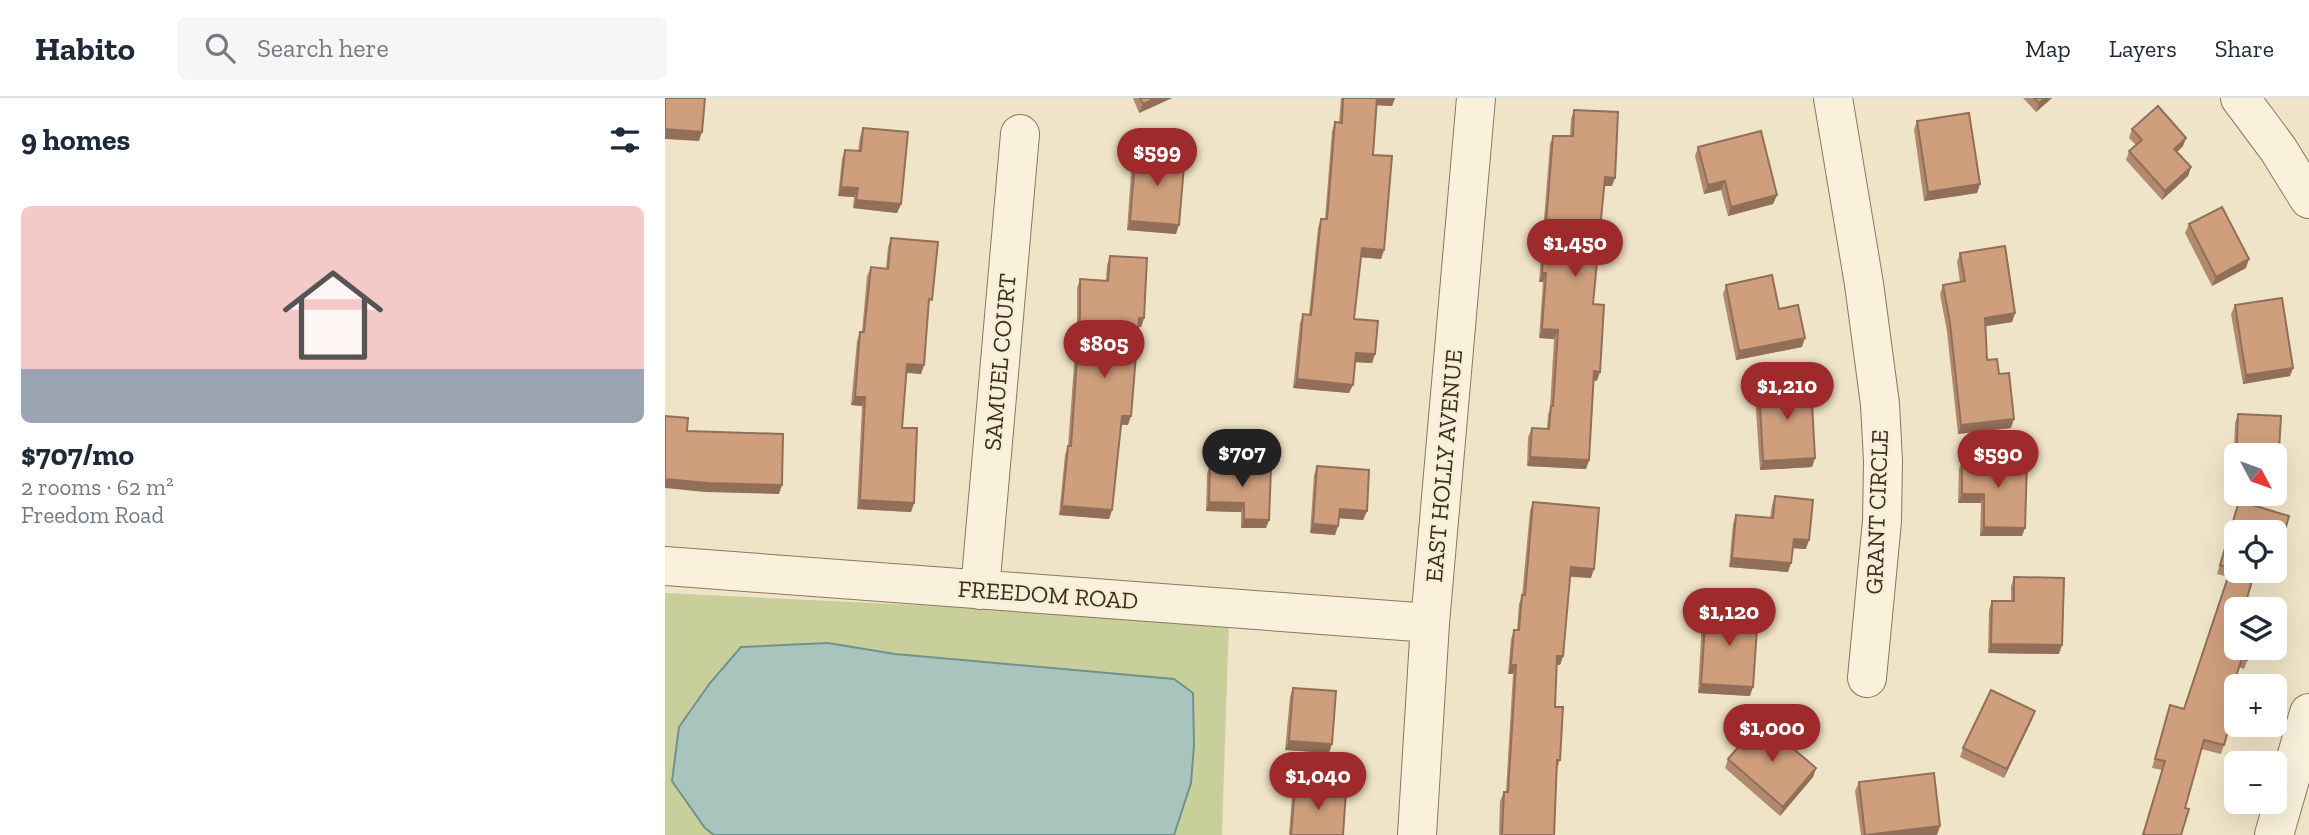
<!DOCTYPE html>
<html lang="en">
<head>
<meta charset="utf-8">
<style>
  :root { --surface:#fff; --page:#f6f6f7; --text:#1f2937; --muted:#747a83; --line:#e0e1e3; --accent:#9e2a2b }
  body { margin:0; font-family:"Zilla Slab",serif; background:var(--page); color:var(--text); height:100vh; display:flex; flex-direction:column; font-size:26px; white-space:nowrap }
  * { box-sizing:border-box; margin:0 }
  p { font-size:23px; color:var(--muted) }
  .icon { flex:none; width:38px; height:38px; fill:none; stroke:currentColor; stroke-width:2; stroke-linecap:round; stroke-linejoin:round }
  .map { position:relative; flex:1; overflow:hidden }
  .sheet { display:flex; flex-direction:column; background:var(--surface); width:665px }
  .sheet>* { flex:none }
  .needle { width:46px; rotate:131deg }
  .fabs { position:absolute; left:1559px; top:345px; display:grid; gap:14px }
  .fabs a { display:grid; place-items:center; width:63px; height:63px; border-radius:10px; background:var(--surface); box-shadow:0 7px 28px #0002; font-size:35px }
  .price { position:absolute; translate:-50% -60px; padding:0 16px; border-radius:24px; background:var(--accent); color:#fff; font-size:23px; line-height:46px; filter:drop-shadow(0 2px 4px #0008) }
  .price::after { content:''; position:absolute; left:50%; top:42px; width:21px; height:16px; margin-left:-10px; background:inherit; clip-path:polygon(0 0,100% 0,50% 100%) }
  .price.active { background:#222; color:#fff }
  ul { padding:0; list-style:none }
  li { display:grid; align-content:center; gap:14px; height:371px; padding:0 21px }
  li span { display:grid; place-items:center; height:217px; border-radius:10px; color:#555 }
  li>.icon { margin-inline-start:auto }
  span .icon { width:126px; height:126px; fill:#fffc; stroke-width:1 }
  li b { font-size:30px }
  h2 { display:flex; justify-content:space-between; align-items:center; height:84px; padding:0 21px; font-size:30px }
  header { display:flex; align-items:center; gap:42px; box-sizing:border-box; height:98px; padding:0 35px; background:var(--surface); border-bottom:2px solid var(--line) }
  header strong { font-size:33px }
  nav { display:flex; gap:38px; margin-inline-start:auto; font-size:24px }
  .search { width:490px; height:63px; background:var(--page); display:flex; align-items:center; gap:18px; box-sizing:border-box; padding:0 24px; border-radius:10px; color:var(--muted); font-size:26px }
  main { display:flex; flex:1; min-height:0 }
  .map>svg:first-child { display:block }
</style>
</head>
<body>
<header>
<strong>Habito</strong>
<div class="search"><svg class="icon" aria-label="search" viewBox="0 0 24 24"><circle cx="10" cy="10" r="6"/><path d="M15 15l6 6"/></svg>Search here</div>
<nav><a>Map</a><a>Layers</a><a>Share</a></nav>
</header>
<main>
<section class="sheet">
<h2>9 homes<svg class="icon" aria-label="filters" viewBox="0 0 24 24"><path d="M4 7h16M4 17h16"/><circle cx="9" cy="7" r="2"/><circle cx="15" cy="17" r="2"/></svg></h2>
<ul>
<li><span style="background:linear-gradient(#f6c9c9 75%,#9aa5b1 0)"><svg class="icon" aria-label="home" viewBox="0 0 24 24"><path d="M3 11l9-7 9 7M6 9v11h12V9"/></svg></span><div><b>$707/mo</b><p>2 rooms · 62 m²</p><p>Freedom Road</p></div></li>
</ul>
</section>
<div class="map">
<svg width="1644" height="737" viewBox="0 0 1644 737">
  <rect width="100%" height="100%" fill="#f0e4c8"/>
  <path fill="#c9cf9b" d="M0,495L564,522L557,737H0Z"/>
  <path fill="#a9c4bc" stroke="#6f938a" stroke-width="2" d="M163,545L230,556L509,581L528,595L529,647L526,685L509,737H49L40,730L7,683L14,629L45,585L76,549Z"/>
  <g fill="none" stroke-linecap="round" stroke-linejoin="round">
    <defs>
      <path id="minor" d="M1168,0L1199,186L1215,306L1218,363L1217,423L1202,580
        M1575,0L1613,51L1644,101
        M0,468L765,525
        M315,492L355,36
        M752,737L765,525L811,0
        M1609,737L1644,615"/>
    </defs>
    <use href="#minor" stroke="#8d765c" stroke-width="40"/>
    <use href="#minor" stroke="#faf1dc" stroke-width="38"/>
  </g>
  <path fill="#b2896c" d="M468,0H507L474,15Z
    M676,0H730L727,8L711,7L708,57L719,152L716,161L696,159L689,221L710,256L707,265L690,264L684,295L628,290L635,225L638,216L644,217L653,130L656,121H660L667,33L670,24H674Z
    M1358,0H1387L1371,14Z
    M909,12L947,88H939L928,206L932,283L929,282L924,362L921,371L862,368L863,339L867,330L882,331L883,317L885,310L889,241L874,240L878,184H874L885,46L888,38H905L906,21Z
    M1252,23L1315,86L1312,95L1259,103L1249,32Z
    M198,30L236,106L232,115L188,110L189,99L173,98L177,61L180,52L193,53L195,39Z
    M1467,31L1521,40L1518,48L1512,54L1526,69L1523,78L1497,102L1461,62L1464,53L1471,47L1464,40Z
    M1033,49L1112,97L1108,106L1063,118L1056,92L1039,96L1030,58Z
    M471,52L511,136L462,132L467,61Z
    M1524,126L1581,170L1547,188L1520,135Z
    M226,140L263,210L259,267L256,276L242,275L237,330L249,405L246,414L192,411L197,308L186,307L192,243L195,234H197L202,178L206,169L221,170L223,149Z
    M1295,155L1350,215L1347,224L1320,228L1322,262L1334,276L1346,330L1293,336L1282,234L1275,196L1278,187L1295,184L1292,164Z
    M445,158L479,220L476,229H473L463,327H456L447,412L444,421L394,417L400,357L403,348L412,226V190L415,181L441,182L442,167Z
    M1061,187L1114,211L1137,249L1071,262L1058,196Z
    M1570,207L1628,270L1625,278L1578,286L1566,216Z
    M1094,289L1150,360L1147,369L1095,372L1090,298Z
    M1573,316L1610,380L1572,357V378H1568L1570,325Z
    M1297,362L1357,438H1315L1316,405H1293L1294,371Z
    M545,367L604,422L601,430H576V414L541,413L542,376Z
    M652,368L702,413L698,422L674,420L673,428L670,437L645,435L649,377Z
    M1110,398L1141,451L1128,450L1123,474L1064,469L1068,426L1071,417L1105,420L1107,407Z
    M1574,403L1624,418L1612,459L1610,458V434H1572V472H1590L1579,511H1572V550H1587L1579,571L1574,569L1561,610L1569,612L1559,647L1556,656L1536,651L1520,710L1524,711L1516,737H1477L1497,672L1487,670L1502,616L1505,607L1519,611L1563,479L1552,476Z
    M868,404L926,480L905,479L898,558L895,567H892L890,609L895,662L892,671L889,737H834L835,703L839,694H841L848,576H843L846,541L849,532H852L854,506L857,498L865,413Z
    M1349,479L1394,556L1323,555L1324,512L1327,503H1346V488Z
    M1041,512L1085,598L1033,595L1037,521Z
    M628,590L664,655L620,652L625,599Z
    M1370,613L1339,680L1295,659L1298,650Z
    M1063,661L1151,670L1148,679L1115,718L1060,670Z
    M1194,684L1272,737H1196L1190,693Z
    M630,689L678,737H624L627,698Z"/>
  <path fill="#916f58" d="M491,0H507L474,15L478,6Z
    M711,0H730L727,8L709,7Z
    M1380,0H1387L1371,14L1374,5Z
    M0,31L37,34L34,43L0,41Z
    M1521,40L1518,48L1506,60L1509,51Z
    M1526,69L1523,78L1497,102L1500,93Z
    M940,79L950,80L947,88H936Z
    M1060,83L1056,92L1039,96L1043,87Z
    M1315,86L1312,95L1259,103L1263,94Z
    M176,89L193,90L189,99L173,98Z
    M1112,97L1108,106L1063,118L1066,109Z
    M191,102L236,106L232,115L188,110Z
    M465,123L514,127L511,136L462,132Z
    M697,150L719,152L716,161L694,159Z
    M1584,161L1581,170L1547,188L1551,179Z
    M877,175H881L878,184H874Z
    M1350,215L1347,224L1316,229L1320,220Z
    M474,220H479L476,229H471Z
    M877,231L893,232L889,241L874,240Z
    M1140,240L1137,249L1071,262L1074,253Z
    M691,255L710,256L707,265L688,264Z
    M242,266L259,267L256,276L239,274Z
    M1628,270L1625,278L1578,286L1581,277Z
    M929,273L935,274L932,283L926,282Z
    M632,281L688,287L684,295L628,290Z
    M190,299H200L197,308L186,307Z
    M457,318H466L463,327L454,326Z
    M1349,321L1346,330L1293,336L1296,327Z
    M865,359L924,362L921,371L862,368Z
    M1150,360L1147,369L1095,372L1098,363Z
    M1571,369L1572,378H1568Z
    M0,381L117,387L114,396L40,394L0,390Z
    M1297,396H1319L1316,405H1293Z
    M195,402L249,405L246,414L192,411Z
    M544,404L579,405L576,414L541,413Z
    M397,408L447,412L444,421L394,417Z
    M675,411L702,413L698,422L671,420Z
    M579,421L604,422L601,430H576Z
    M648,426L673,428L670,437L645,435Z
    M1319,429L1360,430L1357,438H1315Z
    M1129,441L1144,442L1141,451L1126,450Z
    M1067,460L1126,465L1123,474L1064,469Z
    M906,469L929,471L926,480L903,478Z
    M1326,546L1397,547L1394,556L1323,555Z
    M892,558H898L895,567H889Z
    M846,567H851L848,576H843Z
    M1036,586L1088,589L1085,598L1033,595Z
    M1370,613L1367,622L1339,680L1342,671Z
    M624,643L667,646L664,655L620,652Z
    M1151,670L1148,679L1115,718L1118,709Z
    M1275,728L1272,737H1200Z"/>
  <path fill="#cf9f7d" stroke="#916f58" stroke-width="2" d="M0,0H40L37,34L0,31Z
    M475,0H491L478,6Z
    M678,0H712L708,57L727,58L719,152L697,150L689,221L713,223L710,256L691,255L688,287L632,281L638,216L646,217L656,121H662L670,24L677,25Z
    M1369,0H1380L1374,5Z
    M1493,8L1521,40L1509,51L1526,69L1500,93L1464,53L1477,42L1467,31Z
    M909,12L953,14L950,80L940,79L928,206L939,207L935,274L929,273L924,362L865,359L867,330L884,331L886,308H888L893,232L877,231L881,175H877L888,38H908Z
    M1304,15L1315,86L1263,94L1252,23Z
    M198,30L243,34L236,106L191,102L193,90L176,89L180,52L196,53Z
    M1096,33L1112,97L1066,109L1060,83L1043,87L1033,49Z
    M471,52L520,56L514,127L465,123Z
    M1557,109L1584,161L1551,179L1524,126Z
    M226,140L273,144L267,202L264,201L259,267L242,266L237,330H252L249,405L195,402L200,299H190L195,234H199L206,169L223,171Z
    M1340,148L1350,215L1320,220L1322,262L1332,261L1334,276L1344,275L1349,321L1296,327L1285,225L1278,187L1300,183L1295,155Z
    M445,158L482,160L479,220H474L466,318H457L447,412L397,408L403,348H406L415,217V181L443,183Z
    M1107,177L1114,211L1133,207L1140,240L1074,253L1061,187Z
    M1617,200L1628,270L1581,277L1570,207Z
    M1146,286L1150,360L1098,363L1094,289Z
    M1573,316L1616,318L1613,371H1610V357H1572L1571,369Z
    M0,318L23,320L22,333L118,336L117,387L43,385L0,381Z
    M1297,362L1362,363L1360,430L1319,429V396H1297Z
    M545,367L606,369L604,422L579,421V405L544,404Z
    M652,368L704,372L702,413L675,411L673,428L648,426Z
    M1110,398L1148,402L1144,442L1129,441L1126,465L1067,460L1071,417L1108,420Z
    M1574,403L1624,418L1615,450L1610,448V434H1572V472H1590L1579,511H1572V550H1587L1582,562L1577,560L1561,610L1569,612L1559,647L1539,642L1520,710L1524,711L1516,737H1478L1500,663L1490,661L1505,607L1519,611L1566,470L1555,467Z
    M868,404L934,410L929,471L906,469L898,558H892L890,609H898L895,662H892L889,737H837L839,694H843L851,567H846L849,532H854L857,497H860Z
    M1349,479L1399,480L1397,547L1326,546L1327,503H1349Z
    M1041,512L1093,515L1088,589L1036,586Z
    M628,590L671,593L667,646L624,643Z
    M1326,592L1370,613L1342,671L1298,650Z
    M1096,623L1151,670L1118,709L1063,661Z
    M1269,675L1275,728L1200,737L1194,684Z
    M630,689L681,693L678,737H626Z"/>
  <g text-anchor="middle" stroke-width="5" stroke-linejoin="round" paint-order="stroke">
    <g font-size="24" fill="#3d2e20" stroke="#f7eed8">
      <text transform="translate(335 264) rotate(-85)" y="8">SAMUEL COURT</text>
      <text transform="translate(779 368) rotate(-85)" y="8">EAST HOLLY AVENUE</text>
      <text transform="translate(1212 414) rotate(-88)" y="8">GRANT CIRCLE</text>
      <text transform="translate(383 497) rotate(4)" y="8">FREEDOM ROAD</text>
    </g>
  </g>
</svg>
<div class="fabs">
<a><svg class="needle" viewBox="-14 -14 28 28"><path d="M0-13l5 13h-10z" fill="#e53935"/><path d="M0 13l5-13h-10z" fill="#747a83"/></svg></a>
<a><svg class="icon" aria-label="locate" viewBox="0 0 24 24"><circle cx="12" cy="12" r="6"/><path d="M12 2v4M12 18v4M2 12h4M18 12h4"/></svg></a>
<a><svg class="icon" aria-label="layers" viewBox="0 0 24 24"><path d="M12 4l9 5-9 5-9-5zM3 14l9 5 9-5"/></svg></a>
<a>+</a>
<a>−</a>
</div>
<b class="price" style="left:492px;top:90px">$599</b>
<b class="price" style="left:910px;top:181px">$1,450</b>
<b class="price" style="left:439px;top:282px">$805</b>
<b class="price" style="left:1122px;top:324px">$1,210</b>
<b class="price active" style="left:577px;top:391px">$707</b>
<b class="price" style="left:1333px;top:392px">$590</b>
<b class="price" style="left:1064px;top:550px">$1,120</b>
<b class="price" style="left:1107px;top:666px">$1,000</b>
<b class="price" style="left:653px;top:714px">$1,040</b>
</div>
</main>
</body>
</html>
